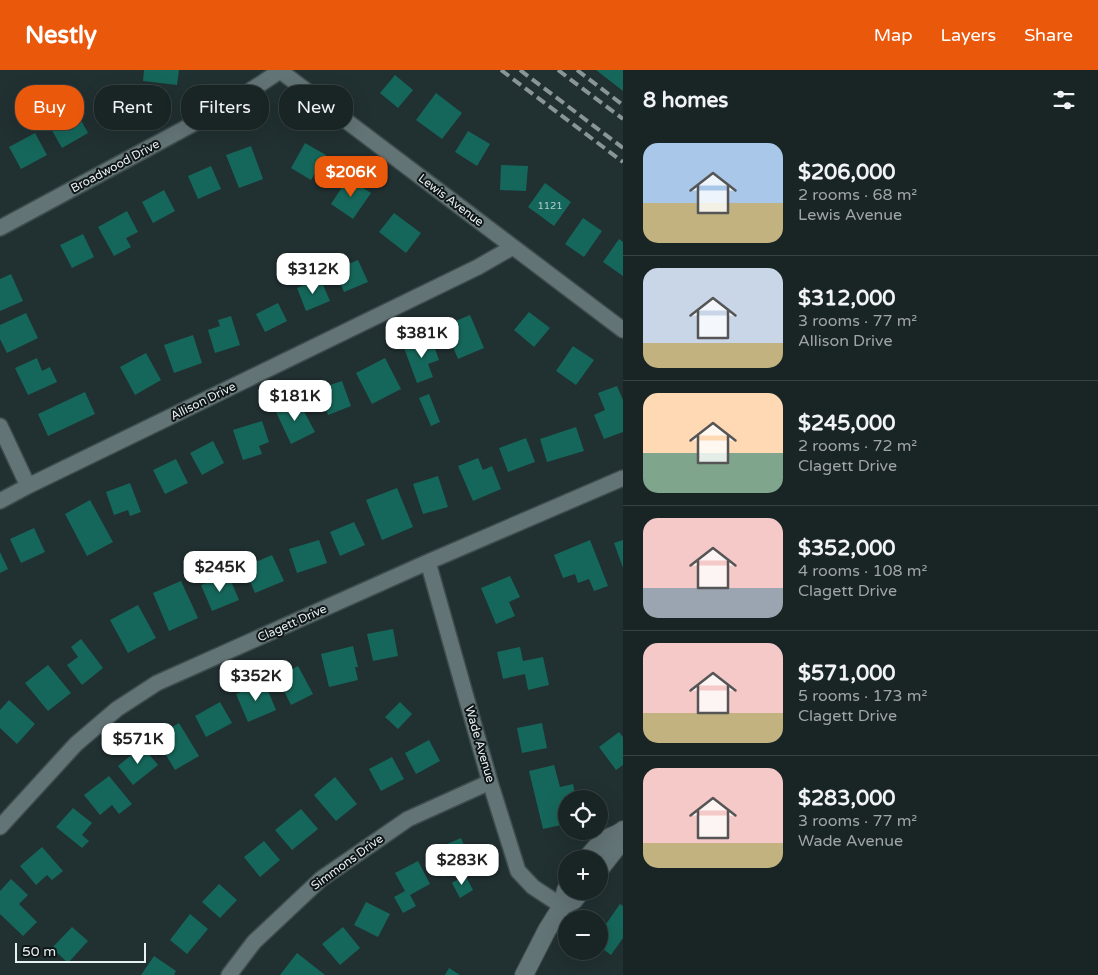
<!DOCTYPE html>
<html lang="en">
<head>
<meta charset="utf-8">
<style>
  :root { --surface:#192425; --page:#222c2d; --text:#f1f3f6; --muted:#9fa4a7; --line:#374142; --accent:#ea580c }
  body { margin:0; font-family:"Varela Round",sans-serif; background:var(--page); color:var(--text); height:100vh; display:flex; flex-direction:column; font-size:19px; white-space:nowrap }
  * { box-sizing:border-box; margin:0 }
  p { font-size:16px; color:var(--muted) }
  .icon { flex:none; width:28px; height:28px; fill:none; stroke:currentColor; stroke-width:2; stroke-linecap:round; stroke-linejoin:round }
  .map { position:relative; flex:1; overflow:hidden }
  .sheet { display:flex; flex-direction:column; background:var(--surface); width:475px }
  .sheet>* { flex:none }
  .hud { position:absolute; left:15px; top:15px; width:475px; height:45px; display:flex; gap:10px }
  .controls { position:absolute; left:558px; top:720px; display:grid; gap:10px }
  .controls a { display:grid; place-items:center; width:50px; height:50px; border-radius:50%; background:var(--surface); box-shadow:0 5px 20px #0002,0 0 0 1px var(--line); font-size:25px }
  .scale { position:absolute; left:15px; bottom:12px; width:131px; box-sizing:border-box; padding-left:5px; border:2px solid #e7f1f2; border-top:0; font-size:14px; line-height:18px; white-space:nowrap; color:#e7f1f2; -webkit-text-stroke:4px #101617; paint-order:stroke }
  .price { position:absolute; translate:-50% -42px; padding:0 11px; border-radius:10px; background:#fff; color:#222; font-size:16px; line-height:32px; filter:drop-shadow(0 1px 2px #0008) }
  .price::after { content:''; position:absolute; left:50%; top:30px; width:15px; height:11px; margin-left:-8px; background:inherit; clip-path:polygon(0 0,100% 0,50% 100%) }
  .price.on { background:var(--accent); color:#fff }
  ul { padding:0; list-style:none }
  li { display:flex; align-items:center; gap:15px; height:125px; padding:0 20px }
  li+li { border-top:1px solid var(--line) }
  li span { display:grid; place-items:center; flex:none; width:140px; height:100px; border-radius:15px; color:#555 }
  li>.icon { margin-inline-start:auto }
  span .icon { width:60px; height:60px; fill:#fffc; stroke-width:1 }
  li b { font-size:21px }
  h2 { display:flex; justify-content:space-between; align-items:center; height:60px; padding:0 20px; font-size:21px }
  .tag { padding:0 18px; border-radius:20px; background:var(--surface); box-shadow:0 5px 20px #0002,0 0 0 1px var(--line); font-size:18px; line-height:45px }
  .tag.on { background:var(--accent); color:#fff }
  header { display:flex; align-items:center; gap:30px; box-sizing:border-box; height:70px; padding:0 25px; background:var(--accent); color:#fff }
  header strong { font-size:24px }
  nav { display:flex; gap:28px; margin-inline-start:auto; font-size:18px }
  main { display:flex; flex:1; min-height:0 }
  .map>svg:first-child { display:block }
</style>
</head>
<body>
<header>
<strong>Nestly</strong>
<nav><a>Map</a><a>Layers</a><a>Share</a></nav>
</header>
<main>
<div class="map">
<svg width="623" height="905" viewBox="0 0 623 905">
  <rect width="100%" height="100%" fill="#213031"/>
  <path fill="#16675b" d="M144,0H179L177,15L143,11Z
    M596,0H623V21Z
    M395,5L413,20L398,38L380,23Z
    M121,20L132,41L104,55L94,34Z
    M436,23L462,43L442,69L416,50Z
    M71,32L88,63L62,78L50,57L62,51L56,41Z
    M468,61L490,74L477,96L455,82Z
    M35,63L47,85L21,99L9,77Z
    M305,73L326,85L311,110L291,98Z
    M251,76L263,109L239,118L226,85Z
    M501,95L528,96L526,121L500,120Z
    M211,96L221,119L198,129L188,106Z
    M348,108L371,123L353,149L331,134Z
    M545,113L571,132L554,156L528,137Z
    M164,120L175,141L153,153L142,132Z
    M127,141L138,162L126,168L131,177L114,186L98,157Z
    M394,143L421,163L406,183L379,162Z
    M583,148L602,161L584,187L565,174Z
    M83,164L94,187L72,198L60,175Z
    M619,169L623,172V206L603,192Z
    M358,190L368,212L344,222L335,200Z
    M11,204L23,231L0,241V209Z
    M320,208L330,231L306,241L297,218Z
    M278,233L287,251L265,262L256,244Z
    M529,242L550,258L534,277L514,260Z
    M26,243L38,268L7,283L0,269V255Z
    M470,245L484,278L458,289L444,256Z
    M231,246L240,275L215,283L208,260L220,256L218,250Z
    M193,265L202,293L174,303L164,275Z
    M431,268L439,290L428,294L433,307L417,313L404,278Z
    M573,276L594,290L576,315L556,301Z
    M146,283L161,310L135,325L120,297Z
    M37,288L42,301L50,297L57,312L28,325L15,298Z
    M385,288L401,319L372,334L356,303Z
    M342,311L351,336L328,345L318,319Z
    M617,316L623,330V362L604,369L594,345L605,340L598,323Z
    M85,322L95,344L48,366L38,344Z
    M429,324L440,352L431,356L419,328Z
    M298,330L315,362L291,374L276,342Z
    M262,351L269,372L259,376L262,384L243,390L233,360Z
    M576,357L584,381L547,392L540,369Z
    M526,368L535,392L508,402L499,378Z
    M213,371L224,393L202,405L190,383Z
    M478,388L483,400L492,396L501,419L473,431L458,396Z
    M176,389L188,413L165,424L153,400Z
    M438,406L448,437L423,444L413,414Z
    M130,413L141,442L130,446L128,440L114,445L106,422Z
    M397,418L413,457L382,470L366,430Z
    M90,430L113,472L87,486L65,444Z
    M354,452L365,475L340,486L330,462Z
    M34,458L45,482L21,493L10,469Z
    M319,470L327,493L297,503L289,479Z
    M590,470L608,516L594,521L589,509L578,513L575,504L563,508L554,485Z
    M623,470V498L614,473Z
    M0,482L8,499L0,503Z
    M272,485L284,511L255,523L244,497Z
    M228,504L239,530L212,541L201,515Z
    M510,506L520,527L509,532L515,546L496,554L481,518Z
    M181,511L198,548L169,561L153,523Z
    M138,535L156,568L128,583L110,550Z
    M393,559L398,586L373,591L367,564Z
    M81,569L103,598L82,615L67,595L78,587L71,577Z
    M353,576L358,597H355L358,610L329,617L321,584Z
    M520,577L523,591L543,587L549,615L528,620L525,604L503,609L497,582Z
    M48,595L71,623L48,641L25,613Z
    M298,596L313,624L291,635L277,607Z
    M264,611L276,640L248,652L236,624Z
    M9,630L35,654L17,674L0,658V640Z
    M220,632L232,653L206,667L195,646Z
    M400,632L412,644L398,659L385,647Z
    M179,653L199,686L175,700L155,667Z
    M542,653L547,678L522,683L517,658Z
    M619,662L623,667V695L616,700L599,677Z
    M429,670L440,691L416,704L405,683Z
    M142,676L158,695L133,715L118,696Z
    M392,687L404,709L381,721L369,699Z
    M554,695L560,717L573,714L576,729H566V741L564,742L566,754L543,759L529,701Z
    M109,706L132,734L119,744L112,735L100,745L84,725Z
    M335,707L357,734L336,751L314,725Z
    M73,738L92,753L82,765L89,771L82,778L56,757Z
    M301,739L318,759L292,780L275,760Z
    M461,768L473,795L444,807L433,780Z
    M264,771L280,790L260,807L244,787Z
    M42,777L63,801L52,810L47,805L36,815L20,796Z
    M418,791L430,814L410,825L416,836L403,843L394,827L405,821L395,803Z
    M465,805L473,820L460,828L452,813Z
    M11,809L28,825L19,834L37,852L23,866L0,844V821Z
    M219,814L237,830L220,848L202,832Z
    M366,832L390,844L378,867L354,855Z
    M620,834L623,836V868L611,885L599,876V864Z
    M190,844L208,859L187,884L170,870Z
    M72,857L88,871L68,893L52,878Z
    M343,857L360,878L340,895L322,874Z
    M297,883L325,905H280Z
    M154,886L176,901L174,905H141Z
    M449,898L460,905H445Z"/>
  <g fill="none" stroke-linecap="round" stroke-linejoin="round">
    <defs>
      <path id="minor" d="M279,0L623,260
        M0,158L230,34L280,1
        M0,356L28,416
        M0,431L28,416L478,197L513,177
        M428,492L490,712L518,801L533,817L562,836
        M0,757L76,674L117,639L157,613L428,492L623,408
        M229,905L254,872L321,809L408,749L490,712"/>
      <path id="tertiary" d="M586,789C592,783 597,775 604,770C610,766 618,765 623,760
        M599,800L617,777L620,763
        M562,836L574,830L581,821
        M524,905L547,860L562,836L566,820"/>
    </defs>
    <use href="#minor" stroke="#3e4c4d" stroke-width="18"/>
    <use href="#tertiary" stroke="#3e4c4d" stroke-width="20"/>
    <use href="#minor" stroke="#637476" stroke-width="15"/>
    <use href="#tertiary" stroke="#637476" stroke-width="18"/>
    <path stroke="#899596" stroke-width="4" stroke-dasharray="10 5" stroke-linecap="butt" d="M501,0L623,92
      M520,0L623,78
      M558,0L623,49
      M577,0L623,35"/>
  </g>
  <g text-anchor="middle" stroke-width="4" stroke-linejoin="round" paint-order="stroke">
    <g font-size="10" fill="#b3cecc">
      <text x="550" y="139">1121</text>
    </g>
    <g font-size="12" fill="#e7f1f2" stroke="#101617">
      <text transform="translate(115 96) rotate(-28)" y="4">Broadwood Drive</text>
      <text transform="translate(451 130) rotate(37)" y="4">Lewis Avenue</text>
      <text transform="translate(203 331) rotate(-26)" y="4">Allison Drive</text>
      <text transform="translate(292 553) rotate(-24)" y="4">Clagett Drive</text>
      <text transform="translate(480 674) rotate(74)" y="4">Wade Avenue</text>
      <text transform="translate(347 792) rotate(-36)" y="4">Simmons Drive</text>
    </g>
  </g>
</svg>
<div class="controls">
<a><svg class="icon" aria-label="locate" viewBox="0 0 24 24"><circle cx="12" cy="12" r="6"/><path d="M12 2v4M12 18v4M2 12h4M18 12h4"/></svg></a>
<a>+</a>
<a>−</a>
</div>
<div class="scale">50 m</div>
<b class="price on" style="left:351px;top:128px">$206K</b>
<b class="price" style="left:313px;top:225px">$312K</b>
<b class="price" style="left:422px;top:289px">$381K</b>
<b class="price" style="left:295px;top:352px">$181K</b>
<b class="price" style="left:220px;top:523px">$245K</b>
<b class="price" style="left:256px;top:632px">$352K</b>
<b class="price" style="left:138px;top:695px">$571K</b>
<b class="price" style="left:462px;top:816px">$283K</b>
<div class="hud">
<a class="tag on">Buy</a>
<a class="tag">Rent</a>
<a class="tag">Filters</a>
<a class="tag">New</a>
</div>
</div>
<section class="sheet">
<h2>8 homes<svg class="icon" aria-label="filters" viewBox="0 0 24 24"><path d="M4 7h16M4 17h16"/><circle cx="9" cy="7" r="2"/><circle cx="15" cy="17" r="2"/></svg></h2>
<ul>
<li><span style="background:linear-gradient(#a9c7e8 60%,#c2b280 0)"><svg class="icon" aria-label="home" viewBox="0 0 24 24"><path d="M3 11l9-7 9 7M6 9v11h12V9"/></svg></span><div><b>$206,000</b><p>2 rooms · 68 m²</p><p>Lewis Avenue</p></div></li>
<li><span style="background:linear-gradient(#c9d6e8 75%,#c2b280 0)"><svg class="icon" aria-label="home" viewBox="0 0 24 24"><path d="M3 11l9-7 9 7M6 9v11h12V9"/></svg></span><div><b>$312,000</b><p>3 rooms · 77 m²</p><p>Allison Drive</p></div></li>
<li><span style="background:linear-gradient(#ffd9b3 60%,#7fa58c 0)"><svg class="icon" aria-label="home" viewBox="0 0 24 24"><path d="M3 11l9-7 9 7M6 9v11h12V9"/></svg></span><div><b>$245,000</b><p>2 rooms · 72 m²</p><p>Clagett Drive</p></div></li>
<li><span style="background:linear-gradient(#f6c9c9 70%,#9aa5b1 0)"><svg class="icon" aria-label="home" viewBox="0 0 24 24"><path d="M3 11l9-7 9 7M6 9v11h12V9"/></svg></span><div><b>$352,000</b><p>4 rooms · 108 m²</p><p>Clagett Drive</p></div></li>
<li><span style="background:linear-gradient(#f6c9c9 70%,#c2b280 0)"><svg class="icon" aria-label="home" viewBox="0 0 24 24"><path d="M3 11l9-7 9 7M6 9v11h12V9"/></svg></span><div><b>$571,000</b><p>5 rooms · 173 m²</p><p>Clagett Drive</p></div></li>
<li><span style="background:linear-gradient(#f6c9c9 75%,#c2b280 0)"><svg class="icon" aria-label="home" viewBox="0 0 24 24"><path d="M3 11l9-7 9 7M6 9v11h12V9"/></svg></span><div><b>$283,000</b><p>3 rooms · 77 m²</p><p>Wade Avenue</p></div></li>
</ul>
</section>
</main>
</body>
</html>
